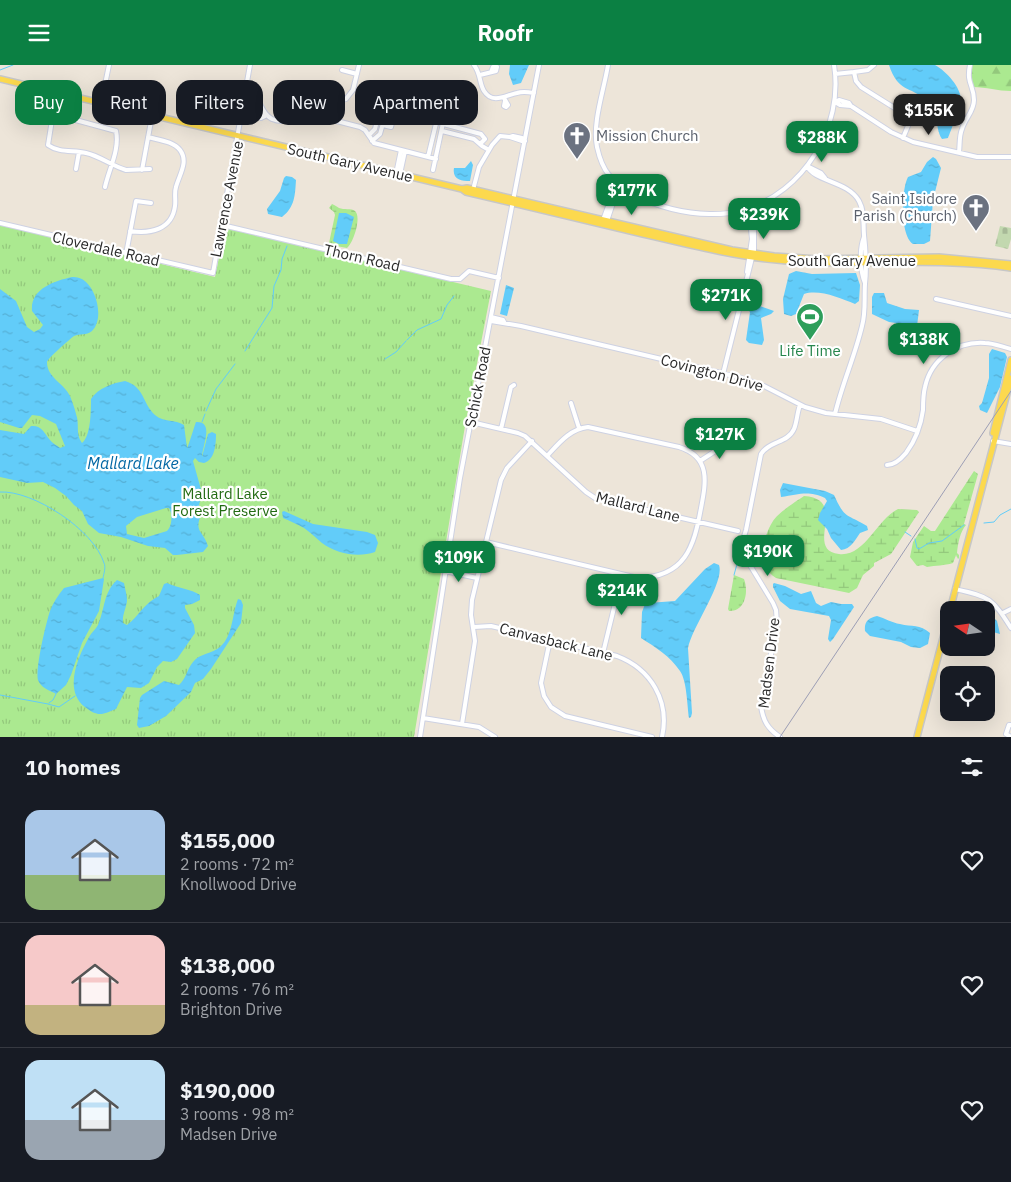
<!DOCTYPE html>
<html lang="en">
<head>
<meta charset="utf-8">
<style>
  :root { --surface:#171b24; --page:#20242c; --text:#f1f3f6; --muted:#9ea1a6; --line:#363941; --accent:#0b8043 }
  body { margin:0; font-family:"IBM Plex Sans",sans-serif; background:var(--page); color:var(--text); height:100vh; display:flex; flex-direction:column; font-size:19px; white-space:nowrap }
  * { box-sizing:border-box; margin:0 }
  p { font-size:16px; color:var(--muted) }
  .icon { flex:none; width:28px; height:28px; fill:none; stroke:currentColor; stroke-width:2; stroke-linecap:round; stroke-linejoin:round }
  .map { position:relative; height:672px; overflow:hidden }
  .details { display:flex; flex-direction:column; background:var(--surface); flex:1 }
  .details>* { flex:none }
  .banner { position:absolute; left:15px; top:15px; width:500px; height:45px; display:flex; gap:10px }
  .needle { width:32px; rotate:283deg }
  .controls { position:absolute; left:940px; top:536px; display:grid; gap:10px }
  .controls a { display:grid; place-items:center; width:55px; height:55px; border-radius:10px; background:var(--surface); box-shadow:0 5px 20px #0002; font-size:25px }
  .price { position:absolute; translate:-50% -42px; padding:0 11px; border-radius:10px; background:var(--accent); color:#fff; font-size:16px; line-height:32px; filter:drop-shadow(0 1px 2px #0008) }
  .price::after { content:''; position:absolute; left:50%; top:30px; width:15px; height:11px; margin-left:-8px; background:inherit; clip-path:polygon(0 0,100% 0,50% 100%) }
  .price.on { background:#222; color:#fff }
  ul { padding:0; list-style:none }
  li { display:flex; align-items:center; gap:15px; height:125px; padding:0 25px }
  li+li { border-top:1px solid var(--line) }
  li span { display:grid; place-items:center; flex:none; width:140px; height:100px; border-radius:15px; color:#555 }
  li>.icon { margin-inline-start:auto }
  span .icon { width:60px; height:60px; fill:#fffc; stroke-width:1 }
  li b { font-size:21px }
  h2 { display:flex; justify-content:space-between; align-items:center; height:60px; padding:0 25px; font-size:21px }
  .pill { padding:0 18px; border-radius:15px; background:var(--surface); box-shadow:0 5px 20px #0002; font-size:18px; line-height:45px }
  .pill.on { background:var(--accent); color:#fff }
  header { display:flex; justify-content:space-between; align-items:center; height:65px; padding:0 25px; background:var(--accent); color:#fff; font-size:22px; font-weight:700 }
  .map>svg:first-child { display:block }
</style>
</head>
<body>
<header><svg class="icon" aria-label="menu" viewBox="0 0 24 24"><path d="M4 6h16M4 12h16M4 18h16"/></svg>Roofr<svg class="icon" aria-label="share" viewBox="0 0 24 24"><path d="M12 15V3M7 8l5-5 5 5M5 13v7h14v-7"/></svg></header>
<div class="map">
<svg width="1011" height="672" viewBox="0 0 1011 672">
  <defs>
    <pattern id="forest-firs" width="22" height="20" patternUnits="userSpaceOnUse" patternTransform="scale(1.25)"><rect width="22" height="20" fill="#abe990"/><path d="M5 1l3.5 6h-7zM16 11l3.5 6h-7z" fill="#93c87c"/></pattern>
    <pattern id="wetland-marsh" width="20" height="14" patternUnits="userSpaceOnUse" patternTransform="scale(1.25)"><rect width="20" height="14" fill="#abe990"/><path d="M1 5h8M5 5V1M11 12h8M15 12V8" fill="none" stroke="#93c87c"/></pattern>
    <pattern id="cemetery-stones" width="16" height="16" patternUnits="userSpaceOnUse" patternTransform="scale(1.25)"><rect width="16" height="16" fill="#c2d8af"/><path d="M2 7V4a2 2 0 0 1 4 0v3zM10 15v-3a2 2 0 0 1 4 0v3z" fill="#a7b997"/></pattern>
    <pattern id="park-tufts" width="24" height="20" patternUnits="userSpaceOnUse" patternTransform="scale(1.25)"><rect width="24" height="20" fill="#abe990"/><path d="M3 7l-1-3M5 7V3M7 7l1-3M15 17l-1-3M17 17v-4M19 17l1-3" fill="none" stroke="#93c87c"/></pattern>
    <pattern id="water-ripples" width="26" height="14" patternUnits="userSpaceOnUse" patternTransform="scale(1.25)"><rect width="26" height="14" fill="#62ccf9"/><path d="M2 4q2-2 4 0t4 0M15 11q2-2 4 0t4 0" fill="none" stroke="#55afd5"/></pattern>
  </defs>
  <rect width="100%" height="100%" fill="#ede5d9"/>
  <path fill="url(#forest-firs)" d="M972,0H1011V26C998,26 986,22 973,22L970,15Z"/>
  <path fill="url(#wetland-marsh)" d="M332,139C335,140 337,142 339,143C344,145 351,143 355,146C362,152 353,179 347,183L331,180L329,178L335,150L334,147L329,143Z
    M974,406L978,409L964,459L966,460C960,467 958,478 957,488L959,490V493L958,494L956,490L953,498C944,501 936,500 927,502L923,500L917,501L910,492L913,477L924,461L931,466H935Z
    M804,431C850,434 803,485 839,489C865,492 876,455 898,444L917,445L919,447L891,489L874,498V501L863,510L857,523L849,528L776,513C757,502 762,473 773,456C778,448 795,437 804,431Z
    M734,510L744,514C749,527 745,547 729,546L728,544Z"/>
  <path fill="url(#cemetery-stones)" d="M1000,161L1011,163V174L1008,184L995,181Z"/>
  <path fill="url(#park-tufts)" d="M0,160L215,212L225,163L491,226L465,361L414,672H0Z"/>
  <path fill="url(#water-ripples)" fill-rule="evenodd" d="M510,0H529L521,18L513,20L509,9Z
    M889,0H935C946,6 961,22 961,35C961,40 950,68 948,73L942,74C934,62 940,45 927,35C909,21 898,27 889,0Z
    M933,92L936,94L941,103L933,135L930,176L924,179H913C900,171 901,125 908,112L921,107L927,97Z
    M471,96L473,100L470,116C461,116 452,114 454,103H465Z
    M286,111L292,112L296,115C295,130 295,142 282,152L268,149L267,144L280,126L284,113Z
    M339,148H346L354,152L347,179H339L333,176Z
    M796,206L812,209L856,208L860,220L859,236L855,239C840,233 819,224 804,229L796,249L791,251L784,249L783,234L789,209Z
    M72,212C77,212 82,213 86,217C97,227 104,254 92,266C86,271 80,268 74,271C70,274 47,294 47,297C47,313 64,318 70,331C72,336 75,344 76,349C80,359 75,369 82,378C91,371 91,345 91,334C98,323 113,318 125,316C145,322 142,338 155,350C164,358 175,354 184,360L187,383C189,380 194,362 196,357C215,356 202,381 202,392L208,369L212,367L216,369C216,379 215,395 204,398L199,397L195,393L193,396L202,428L199,440L202,448C193,467 203,465 208,481L203,487L177,490H173L165,483L148,481L121,472L99,468L88,459L82,446L74,440L66,431L55,423L43,417L27,418L0,412V365L24,369L31,361C42,360 44,368 50,375C53,379 57,380 60,383L65,381L56,359L40,351L32,350L22,363H19L0,357V224L16,236L27,262L34,267L40,264L43,260L32,246C30,224 54,216 72,212ZM166,443H169C173,449 172,461 167,466L144,473L127,469L126,461L137,452Z
    M506,220L514,223L507,251L500,249Z
    M874,228H884L887,238L905,244L919,245L916,269L914,272H905L899,267L896,258L889,257L872,249V232Z
    M746,236L774,246L771,249L761,253L764,275L762,280L749,278L746,275L750,247L745,241Z
    M992,284L1005,288L1007,292L1000,322L987,348L980,345L979,341L982,338L989,313V289Z
    M783,418L825,426L834,430C845,454 845,448 867,461L868,465L860,468C855,475 851,484 841,485L831,473L827,464L818,455L820,448L827,436L825,433C807,425 799,430 781,432L780,425Z
    M284,446L313,459L367,467L375,470L378,478L375,487C358,493 337,489 322,478C316,473 311,468 304,463C297,459 290,456 283,453L282,447Z
    M714,498L719,500C725,517 692,562 688,583L692,648L691,652L689,653C687,640 687,616 680,606C670,591 655,582 641,573L642,547L645,539L648,538L675,536L705,504Z
    M103,513L104,514L99,546L82,578L71,610L66,620L56,629C49,625 41,623 38,615C35,604 46,558 50,546C53,538 58,530 64,523Z
    M117,515L124,518C125,524 127,530 127,536C126,544 122,550 123,558L127,560C139,551 144,538 159,531L164,519L167,518C178,523 191,524 200,530V535L192,539L185,540V543L194,560L195,568L177,594L171,597L163,596L157,602L149,618L141,623L127,622L116,644C101,650 98,652 85,642C63,625 78,592 89,572C91,568 96,564 98,560C105,544 103,528 117,515Z
    M774,518L785,521L801,529L811,526L816,538L821,541L831,537L841,539H852L854,542L833,574L830,577L828,574L831,555L829,551L790,544L780,536L773,522V519Z
    M238,534L241,535L243,540L241,558L211,604L203,614L195,618L191,627L166,651L149,661L139,663L137,660L140,633L142,630L164,616L179,620C186,614 187,604 193,597C200,588 212,589 220,582C233,571 232,549 238,534Z
    M877,551C885,553 892,558 900,559C912,562 920,559 930,568L928,579L920,583L911,582L901,577L870,571L865,566C864,557 868,553 877,551Z
    M992,551L997,556L1000,569L986,565V557Z"/>
  <g fill="none" stroke-linecap="round" stroke-linejoin="round">
    <path stroke="#62ccf9" stroke-width="1" d="M0,5L13,0
      M407,275L417,265L441,254L447,240L454,231
      M245,286L272,243L274,221L281,205L282,194L287,181
      M385,294L396,287L406,276
      M206,346L216,324L235,299
      M202,357L205,349
      M0,427C33,425 94,465 104,498C106,502 104,508 103,513
      M984,458L994,457L1000,450L1011,444
      M905,467L911,471
      M915,474L917,483L919,484L929,478L942,476L964,460
      M745,480C752,474 757,473 766,474
      M734,510L740,488
      M0,630L48,639L59,642L75,631
      M49,638L53,635L56,629"/>
    <defs>
      <path id="minor" d="M474,0C481,9 479,18 484,26C493,40 506,30 517,28C523,26 528,27 534,28
        M608,0C604,25 592,58 597,82C599,91 603,103 609,110C637,142 704,157 743,145C804,128 844,61 834,0
        M342,5L357,9
        M854,7L868,5L874,0
        M835,9L854,7L856,16L861,22L909,52L910,56L903,73
        M480,10L496,6L497,2H493L491,7
        M245,28C265,33 258,47 272,54C294,63 292,39 304,33C316,26 332,39 346,34L353,25L359,0
        M504,33L508,40L506,42L504,41L505,36
        M835,37L839,35L849,38L851,41L891,67L913,77L977,92H1011
        M835,37L840,40L851,41
        M101,39L109,0
        M264,46L259,51L261,53L267,50
        M41,48L47,49L52,55
        M329,54L360,62L365,65L374,78L436,94
        M436,57L481,69L485,74L480,79
        M442,66L474,74L482,81L489,85
        M369,70L375,64L380,43L395,46L391,62L383,60
        M510,72L522,76H525
        M372,76L380,69L387,44
        M959,87C960,80 959,71 962,64C965,53 974,47 974,35C974,20 966,19 970,0
        M428,92L439,46
        M807,101C815,117 848,116 859,136C865,147 863,159 864,170C866,188 867,201 865,219C864,234 866,247 862,261C855,291 842,319 835,349
        M807,101L821,108L825,113
        M76,104L79,87
        M142,105L152,51
        M433,105L443,58
        M396,109L401,85
        M400,109L405,86
        M105,122C109,104 120,84 116,66L61,51L52,55L48,80C59,88 73,85 86,88C100,91 112,101 126,105L150,104
        M473,125L479,102L492,80L500,71L510,72L513,71L522,73L525,76
        M603,155L610,136L621,120
        M607,156L613,138L623,122
        M0,158L213,208L250,0
        M222,160L451,214H460L469,206L499,213
        M130,166C150,169 172,165 175,141C176,135 174,128 176,122C179,110 189,97 180,85C173,76 158,75 148,72
        M864,172C859,185 860,206 865,218
        M126,189L136,136L151,138
        M747,207L752,174L749,145
        M936,234L1011,251
        M491,252L503,255L504,257
        M491,256L521,261L738,312L764,321L805,342L826,348L881,354L917,366
        M723,309L754,185V159L752,148L749,144
        M571,338L579,363
        M471,357L518,368L525,371L586,427L595,433L738,466
        M501,364L511,322L514,320
        M993,376L1011,379
        M700,396L729,377
        M887,400C895,400 901,394 906,388C915,376 921,360 923,345C923,337 923,330 925,322C931,294 957,276 985,278C994,278 1002,282 1011,284
        M486,477L638,513C685,512 694,482 701,443C706,417 711,392 679,382L588,362C570,364 559,378 547,391
        M445,506L477,513
        M955,524C990,532 992,533 1011,563
        M1003,548L1011,544
        M474,562L491,561L617,591C651,604 670,636 662,672
        M550,575L541,618L544,631L551,642L565,651L652,672
        M603,588L622,510
        M423,653L479,662L495,672
        M462,659L475,576L471,550L472,535L501,415L507,403L532,376
        M1011,660H1009L1006,669L1011,672
        M420,672L460,413L539,0
        M780,672C768,664 763,656 761,641L777,558L776,545L773,538L745,492L743,486L742,478L746,465L761,389C769,376 788,378 794,364C797,357 797,348 800,340"/>
      <path id="major" d="M0,14L462,124L467,123L732,185L774,191L817,194L939,192L1011,199
        M462,124L466,127C525,141 584,155 643,169C687,179 732,191 777,195C855,203 933,191 1011,203
        M993,368L1011,295
        M950,545L1011,313
        M917,672L949,550"/>
    </defs>
    <use href="#minor" stroke="#ced2e3" stroke-width="6"/>
    <use href="#major" stroke="#c7c7c7" stroke-width="8"/>
    <use href="#minor" stroke="#fff" stroke-width="4"/>
    <use href="#major" stroke="#fcd94e" stroke-width="5"/>
    <path stroke="#9c9eb5" stroke-width="1" d="M780,672L1011,326"/>
  </g>
  <defs>
    <symbol id="church-pin" viewBox="-11 -11 22 30"><path d="M0 17L-7.5 6A9.5 9.5 0 1 1 7.5 6Z" fill="#6b7280" stroke="#fff"/><path d="M-1.2-6h2.4v3.5h3.3v2.4h-3.3V6h-2.4V-.1h-3.3v-2.4h3.3Z" fill="#fff"/></symbol>
    <symbol id="stadium-pin" viewBox="-11 -11 22 30"><path d="M0 17L-7.5 6A9.5 9.5 0 1 1 7.5 6Z" fill="#2e9e5b" stroke="#fff"/><path d="M0-5a6.5 5 0 1 0 0 10a6.5 5 0 1 0 0-10ZM-3.5-1.8h7v3.6h-7Z" fill="#fff"/></symbol>
  </defs>
  <g fill-rule="evenodd">
    <use href="#church-pin" x="561" y="55" width="32" height="43"/>
    <use href="#church-pin" x="960" y="127" width="32" height="43"/>
    <use href="#stadium-pin" x="794" y="236" width="32" height="43"/>
  </g>
  <g text-anchor="middle" stroke-width="4.5" stroke-linejoin="round" paint-order="stroke">
    <g font-size="15" fill="#5b616d" stroke="#fff" text-anchor="start">
      <text x="596" y="76">Mission Church</text>
      <text x="957" y="139" text-anchor="end">Saint Isidore<tspan x="957" dy="17">Parish (Church)</tspan></text>
    </g>
    <g font-size="15" fill="#292929" stroke="#fff">
      <text transform="translate(350 98) rotate(13)" y="5">South Gary Avenue</text>
      <text transform="translate(227 134) rotate(-79)" y="5">Lawrence Avenue</text>
      <text transform="translate(106 184) rotate(13)" y="5">Cloverdale Road</text>
      <text transform="translate(362 193) rotate(13)" y="5">Thorn Road</text>
      <text x="852" y="201">South Gary Avenue</text>
      <text transform="translate(712 308) rotate(15)" y="5">Covington Drive</text>
      <text transform="translate(478 322) rotate(-79)" y="5">Schick Road</text>
      <text transform="translate(638 442) rotate(14)" y="5">Mallard Lane</text>
      <text transform="translate(556 577) rotate(14)" y="5">Canvasback Lane</text>
      <text transform="translate(769 598) rotate(-83)" y="5">Madsen Drive</text>
    </g>
    <g font-size="15" fill="#27864d" stroke="#fff">
      <text x="810" y="291">Life Time</text>
    </g>
    <g font-size="15" fill="#236b13" stroke="#fff">
      <text x="225" y="434">Mallard Lake<tspan x="225" dy="17">Forest Preserve</tspan></text>
    </g>
    <g font-size="16" font-style="italic" fill="#0267a4" stroke="#fff">
      <text x="133" y="404">Mallard Lake</text>
    </g>
  </g>
</svg>
<div class="controls">
<a><svg class="needle" viewBox="-14 -14 28 28"><path d="M0-13l5 13h-10z" fill="#e53935"/><path d="M0 13l5-13h-10z" fill="#9ea1a6"/></svg></a>
<a><svg class="icon" aria-label="locate" viewBox="0 0 24 24"><circle cx="12" cy="12" r="6"/><path d="M12 2v4M12 18v4M2 12h4M18 12h4"/></svg></a>
</div>
<b class="price on" style="left:929px;top:71px">$155K</b>
<b class="price" style="left:822px;top:98px">$288K</b>
<b class="price" style="left:632px;top:151px">$177K</b>
<b class="price" style="left:764px;top:175px">$239K</b>
<b class="price" style="left:726px;top:256px">$271K</b>
<b class="price" style="left:924px;top:300px">$138K</b>
<b class="price" style="left:720px;top:395px">$127K</b>
<b class="price" style="left:768px;top:512px">$190K</b>
<b class="price" style="left:459px;top:518px">$109K</b>
<b class="price" style="left:622px;top:551px">$214K</b>
<div class="banner">
<a class="pill on">Buy</a>
<a class="pill">Rent</a>
<a class="pill">Filters</a>
<a class="pill">New</a>
<a class="pill">Apartment</a>
</div>
</div>
<section class="details">
<h2>10 homes<svg class="icon" aria-label="filters" viewBox="0 0 24 24"><path d="M4 7h16M4 17h16"/><circle cx="9" cy="7" r="2"/><circle cx="15" cy="17" r="2"/></svg></h2>
<ul>
<li><span style="background:linear-gradient(#a9c7e8 65%,#8fb573 0)"><svg class="icon" aria-label="home" viewBox="0 0 24 24"><path d="M3 11l9-7 9 7M6 9v11h12V9"/></svg></span><div><b>$155,000</b><p>2 rooms · 72 m²</p><p>Knollwood Drive</p></div><svg class="icon" aria-label="heart" viewBox="0 0 24 24"><path d="M12 20l-8-8c-3-5 5-10 8-4 3-6 11-1 8 4z"/></svg></li>
<li><span style="background:linear-gradient(#f6c9c9 70%,#c2b280 0)"><svg class="icon" aria-label="home" viewBox="0 0 24 24"><path d="M3 11l9-7 9 7M6 9v11h12V9"/></svg></span><div><b>$138,000</b><p>2 rooms · 76 m²</p><p>Brighton Drive</p></div><svg class="icon" aria-label="heart" viewBox="0 0 24 24"><path d="M12 20l-8-8c-3-5 5-10 8-4 3-6 11-1 8 4z"/></svg></li>
<li><span style="background:linear-gradient(#bfe0f5 60%,#9aa5b1 0)"><svg class="icon" aria-label="home" viewBox="0 0 24 24"><path d="M3 11l9-7 9 7M6 9v11h12V9"/></svg></span><div><b>$190,000</b><p>3 rooms · 98 m²</p><p>Madsen Drive</p></div><svg class="icon" aria-label="heart" viewBox="0 0 24 24"><path d="M12 20l-8-8c-3-5 5-10 8-4 3-6 11-1 8 4z"/></svg></li>
</ul>
</section>
</body>
</html>
